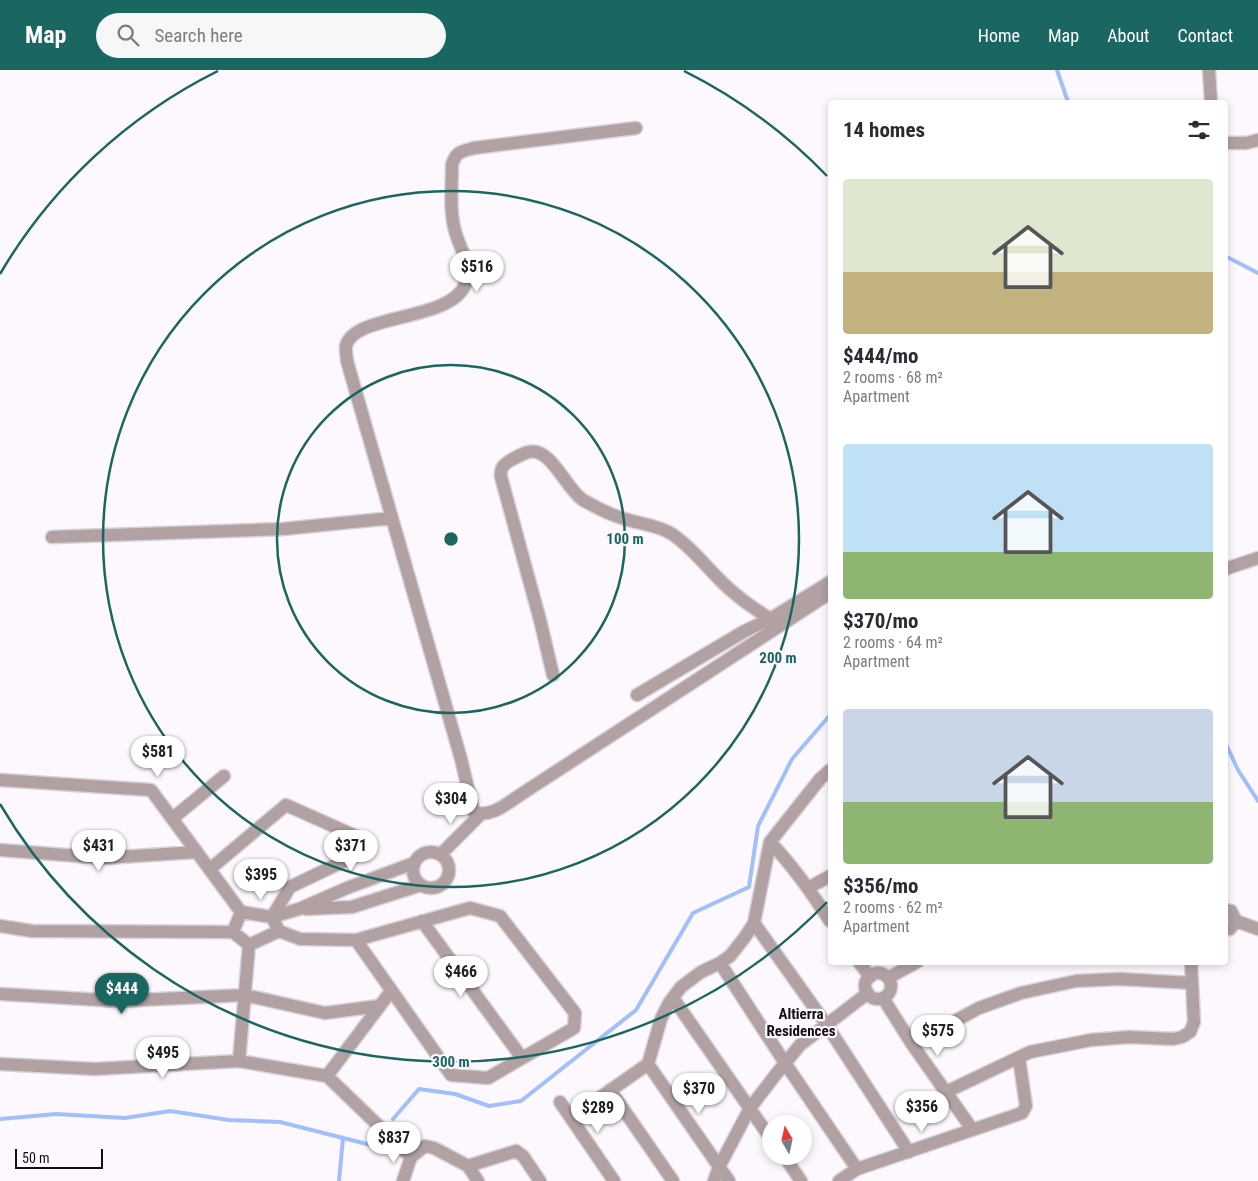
<!DOCTYPE html>
<html lang="en">
<head>
<meta charset="utf-8">
<style>
  :root { --surface:#fff; --page:#f7f7f7; --text:#2b2b33; --muted:#7c7c81; --accent:#1a6660 }
  body { margin:0; font-family:"Roboto Condensed",sans-serif; background:var(--page); color:var(--text); height:100vh; display:flex; flex-direction:column; font-size:19px; white-space:nowrap }
  * { box-sizing:border-box; margin:0 }
  p { font-size:16px; color:var(--muted) }
  .icon { flex:none; width:28px; height:28px; fill:none; stroke:currentColor; stroke-width:2; stroke-linecap:round; stroke-linejoin:round }
  .map { position:relative; flex:1; overflow:hidden }
  .sheet { position:absolute; left:828px; top:30px; width:400px; height:865px; display:flex; flex-direction:column; background:var(--surface); border-radius:5px; box-shadow:0 2px 8px #0003 }
  .sheet>* { flex:none }
  .needle { width:32px; rotate:351deg }
  .buttons { position:absolute; left:762px; top:1045px; display:grid; gap:10px }
  .buttons a { display:grid; place-items:center; width:50px; height:50px; border-radius:50%; background:var(--surface); box-shadow:0 2px 8px #0003; font-size:25px }
  .scale { position:absolute; left:15px; bottom:12px; width:88px; box-sizing:border-box; padding-left:5px; border:2px solid #150d15; border-top:0; font-size:14px; line-height:18px; white-space:nowrap; color:#150d15; -webkit-text-stroke:4px #fdf8fd; paint-order:stroke }
  .price { position:absolute; translate:-50% -42px; padding:0 11px; border-radius:18px; background:#fff; color:#222; font-size:16px; line-height:32px; filter:drop-shadow(0 1px 2px #0008) }
  .price::after { content:''; position:absolute; left:50%; top:30px; width:15px; height:11px; margin-left:-8px; background:inherit; clip-path:polygon(0 0,100% 0,50% 100%) }
  .price.selected { background:var(--accent); color:#fff }
  ul { padding:0; list-style:none }
  li { display:grid; align-content:center; gap:10px; height:265px; padding:0 15px }
  li span { display:grid; place-items:center; height:155px; border-radius:5px; color:#555 }
  li>.icon { margin-inline-start:auto }
  span .icon { width:90px; height:90px; fill:#fffc; stroke-width:1 }
  li b { font-size:21px }
  h2 { display:flex; justify-content:space-between; align-items:center; height:60px; padding:0 15px; font-size:21px }
  header { display:flex; align-items:center; gap:30px; box-sizing:border-box; height:70px; padding:0 25px; background:var(--accent); color:#fff }
  header strong { font-size:24px }
  nav { display:flex; gap:28px; margin-inline-start:auto; font-size:18px }
  .search { width:350px; height:45px; background:var(--page); display:flex; align-items:center; gap:12px; box-sizing:border-box; padding:0 18px; border-radius:28px; color:var(--muted); font-size:19px }
  .map>svg:first-child { display:block }
</style>
</head>
<body>
<header>
<strong>Map</strong>
<div class="search"><svg class="icon" aria-label="search" viewBox="0 0 24 24"><circle cx="10" cy="10" r="6"/><path d="M15 15l6 6"/></svg>Search here</div>
<nav><a>Home</a><a>Map</a><a>About</a><a>Contact</a></nav>
</header>
<div class="map">
<svg width="1258" height="1111" viewBox="0 0 1258 1111">
  <rect width="100%" height="100%" fill="#fdf8fd"/>
  <g fill="none" stroke-linecap="round" stroke-linejoin="round">
    <path stroke="#a1bffa" stroke-width="4" d="M1057,0L1068,32
      M1225,186L1258,203
      M1225,672L1238,700L1258,731
      M0,1049L56,1044L125,1048L170,1041L229,1050L280,1052L371,1075
      M393,1049L419,1019L455,1024L489,1036L521,1031L636,940L693,843L749,817L758,756L792,689L830,645
      M339,1111L343,1068"/>
    <defs>
      <path id="minor" d="M1209,0L1211,32
        M1225,73H1246L1258,70
        M392,448L347,291C347,286 345,280 346,276C354,243 449,252 465,215C473,198 461,181 456,164C449,143 452,118 452,95C456,81 461,82 474,78L636,58
        M52,467L283,459L392,448L461,689L472,735L474,742C491,748 506,734 520,725L830,523
        M1225,499L1258,488
        M553,605L540,550L501,407C500,398 503,395 511,390C517,387 523,383 529,382C551,377 566,419 583,430C597,438 610,445 625,449C640,454 658,455 672,464C690,476 704,494 719,509C734,525 752,537 770,549
        M637,625L743,562L770,549L830,512
        M0,710L151,720L241,842
        M173,748L224,706
        M770,772C793,796 812,823 830,851
        M0,780L104,788L197,782
        M413 800a18 18 0 1 1 36 0a18 18 0 1 1-36 0Z
        M441,784L481,744
        M210,799L286,735L360,768L361,783L290,817L272,847
        M808,818L830,806
        M306,839L352,837L421,815
        M1225,840L1231,841L1236,851L1258,859
        M241,842L272,847L279,861L249,875L233,862Z
        M272,847L299,839L347,818L414,793
        M422,851L522,988
        M754,853L826,954L909,1082
        M0,856L32,861L233,862
        M1225,859H1230L1236,851
        M279,861L300,869L356,870L470,838L500,846L575,943L574,958L488,1008L451,1005L356,870
        M859,892L870,907
        M720,893L785,993L857,1099
        M865 916a13 13 0 1 1 26 0a13 13 0 1 1-26 0Z
        M888,908L917,892
        M0,924L118,931L245,925L325,943L379,936
        M673,928L771,1069
        M883,928L912,974L972,1059
        M912,974L979,938L1021,923L1076,911L1119,909L1192,913
        M239,991L249,875
        M0,994L95,999L239,991L327,1006L411,1087
        M648,994L729,1111
        M327,1006L391,921
        M610,1020L673,1111
        M946,1022L1030,982L1091,970L1129,967L1173,969L1182,967L1190,962L1194,952L1191,892
        M560,1032L614,1111
        M571,1048L648,994L661,949L669,933L681,917L701,902L720,893L730,886L745,867L754,853L770,772L820,709L830,700
        M784,1086L801,1111
        M468,1096L516,1081L523,1086L540,1111
        M403,1111L411,1087L425,1076L434,1078L468,1096L478,1111
        M714,1111L719,1097L750,1038L777,1003L800,975L868,923
        M839,1111L857,1099L1022,1043L1026,1036L1019,988"/>
    </defs>
    <use href="#minor" stroke="#d8d2d8" stroke-width="15"/>
    <use href="#minor" stroke="#b1a1a2" stroke-width="12"/>
  </g>
  <g fill="none" stroke="#1a6660" stroke-width="2.5">
    <circle cx="451" cy="469" r="174"/>
    <circle cx="451" cy="469" r="348"/>
    <path d="M827 832A523 523 0 0 1 0 734M0 204A523 523 0 0 1 218 1M684 1A523 523 0 0 1 827 106"/>
  </g>
  <g text-anchor="middle" stroke-width="4.5" stroke-linejoin="round" paint-order="stroke">
    <g font-size="15" font-weight="bold" fill="#150d15" stroke="#fdf8fd">
      <text x="801" y="949">Altierra<tspan x="801" dy="17">Residences</tspan></text>
    </g>
  </g>
  <circle cx="451" cy="469" r="8" fill="#1a6660" stroke="#fdf8fd" stroke-width="2.5"/>
  <g font-size="15" text-anchor="middle" font-weight="bold" fill="#1a6660" stroke="#fdf8fd" stroke-width="4.5" stroke-linejoin="round" paint-order="stroke">
    <text x="625" y="474">100 m</text>
    <text x="778" y="593">200 m</text>
    <text x="451" y="997">300 m</text>
  </g>
</svg>
<div class="buttons">
<a><svg class="needle" viewBox="-14 -14 28 28"><path d="M0-13l5 13h-10z" fill="#e53935"/><path d="M0 13l5-13h-10z" fill="#7c7c81"/></svg></a>
</div>
<div class="scale">50 m</div>
<b class="price" style="left:477px;top:223px">$516</b>
<b class="price" style="left:158px;top:708px">$581</b>
<b class="price" style="left:451px;top:755px">$304</b>
<b class="price" style="left:99px;top:802px">$431</b>
<b class="price" style="left:351px;top:802px">$371</b>
<b class="price" style="left:261px;top:831px">$395</b>
<b class="price" style="left:461px;top:928px">$466</b>
<b class="price selected" style="left:122px;top:945px">$444</b>
<b class="price" style="left:938px;top:987px">$575</b>
<b class="price" style="left:163px;top:1009px">$495</b>
<b class="price" style="left:699px;top:1045px">$370</b>
<b class="price" style="left:922px;top:1063px">$356</b>
<b class="price" style="left:598px;top:1064px">$289</b>
<b class="price" style="left:394px;top:1094px">$837</b>
<section class="sheet">
<h2>14 homes<svg class="icon" aria-label="filters" viewBox="0 0 24 24"><path d="M4 7h16M4 17h16"/><circle cx="9" cy="7" r="2"/><circle cx="15" cy="17" r="2"/></svg></h2>
<ul>
<li><span style="background:linear-gradient(#dfe7d0 60%,#c2b280 0)"><svg class="icon" aria-label="home" viewBox="0 0 24 24"><path d="M3 11l9-7 9 7M6 9v11h12V9"/></svg></span><div><b>$444/mo</b><p>2 rooms · 68 m²</p><p>Apartment</p></div></li>
<li><span style="background:linear-gradient(#bfe0f5 70%,#8fb573 0)"><svg class="icon" aria-label="home" viewBox="0 0 24 24"><path d="M3 11l9-7 9 7M6 9v11h12V9"/></svg></span><div><b>$370/mo</b><p>2 rooms · 64 m²</p><p>Apartment</p></div></li>
<li><span style="background:linear-gradient(#c9d6e8 60%,#8fb573 0)"><svg class="icon" aria-label="home" viewBox="0 0 24 24"><path d="M3 11l9-7 9 7M6 9v11h12V9"/></svg></span><div><b>$356/mo</b><p>2 rooms · 62 m²</p><p>Apartment</p></div></li>
</ul>
</section>
</div>
</body>
</html>
